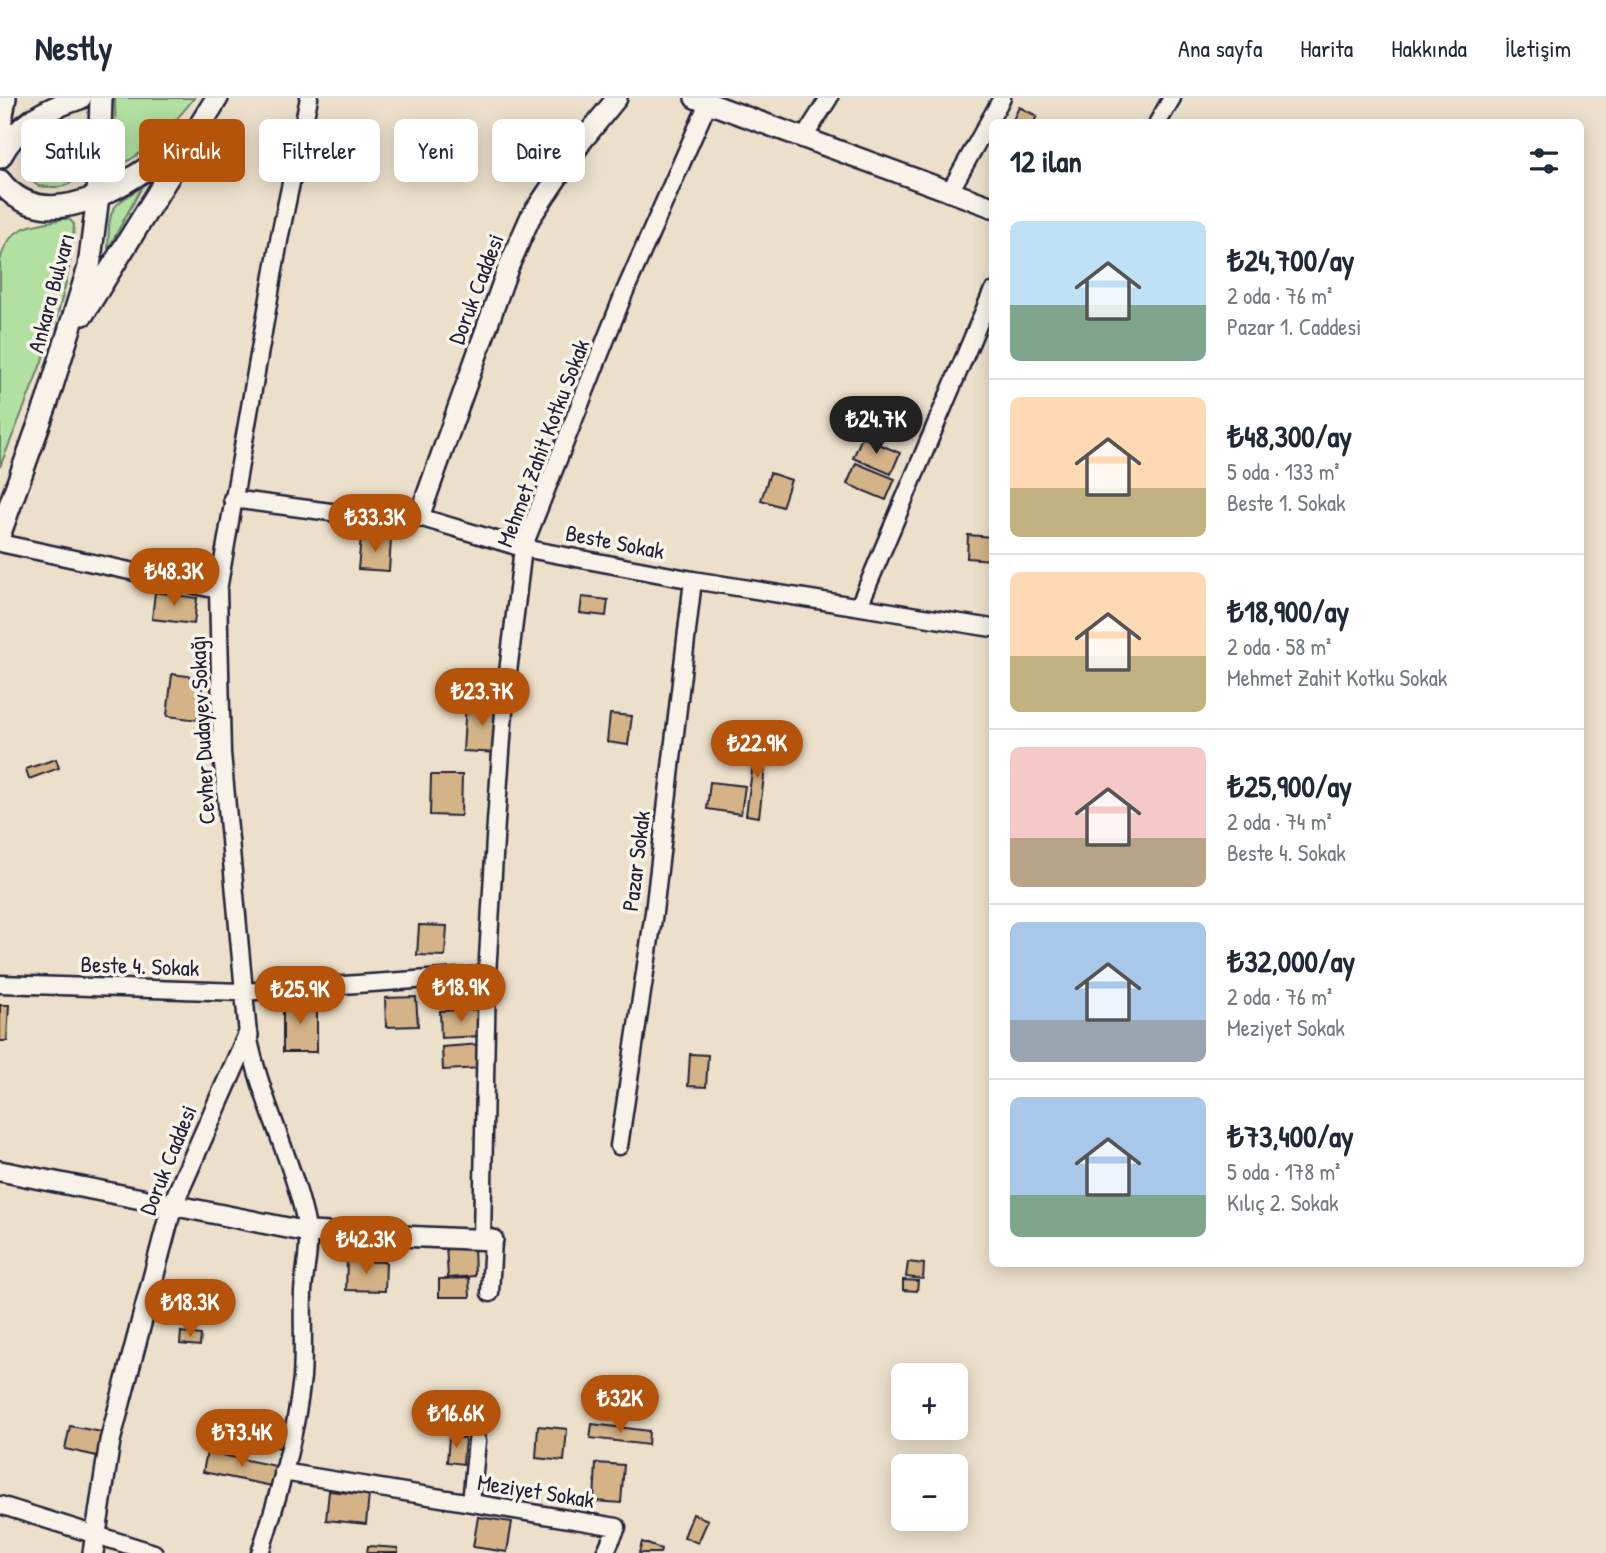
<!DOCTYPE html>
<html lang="tr">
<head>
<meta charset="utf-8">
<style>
  :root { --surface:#fff; --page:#f6f6f7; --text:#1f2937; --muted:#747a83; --line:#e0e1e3; --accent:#b45309 }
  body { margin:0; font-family:"Patrick Hand",sans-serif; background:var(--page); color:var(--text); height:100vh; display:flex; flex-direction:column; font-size:26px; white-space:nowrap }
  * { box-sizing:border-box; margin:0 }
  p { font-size:23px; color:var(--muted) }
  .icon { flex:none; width:38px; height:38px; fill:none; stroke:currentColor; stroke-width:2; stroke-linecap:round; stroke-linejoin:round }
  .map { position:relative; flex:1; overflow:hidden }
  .drawer { position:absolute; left:989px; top:21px; width:595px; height:1148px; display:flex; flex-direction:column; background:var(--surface); border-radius:10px; box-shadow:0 4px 18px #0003 }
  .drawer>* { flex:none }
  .guide { position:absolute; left:21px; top:21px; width:665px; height:63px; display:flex; gap:14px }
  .controls { position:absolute; left:891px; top:1265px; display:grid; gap:14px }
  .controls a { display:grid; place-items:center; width:77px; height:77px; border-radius:10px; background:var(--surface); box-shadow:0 4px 18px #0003; font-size:35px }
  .price { position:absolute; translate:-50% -60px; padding:0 16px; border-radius:24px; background:var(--accent); color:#fff; font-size:23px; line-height:46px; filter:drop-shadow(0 2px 4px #0008) }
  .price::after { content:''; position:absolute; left:50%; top:42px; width:21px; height:16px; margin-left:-10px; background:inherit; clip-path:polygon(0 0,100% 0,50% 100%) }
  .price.on { background:#222; color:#fff }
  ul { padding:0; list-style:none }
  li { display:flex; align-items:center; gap:21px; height:175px; padding:0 21px }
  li+li { border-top:2px solid var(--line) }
  li span { display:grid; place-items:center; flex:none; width:196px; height:140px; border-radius:10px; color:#555 }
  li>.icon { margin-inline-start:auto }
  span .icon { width:84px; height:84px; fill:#fffc; stroke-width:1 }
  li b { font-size:30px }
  h2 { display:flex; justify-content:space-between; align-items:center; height:84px; padding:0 21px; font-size:30px }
  .pill { padding:0 24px; border-radius:10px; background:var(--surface); box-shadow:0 4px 18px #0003; font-size:24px; line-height:63px }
  .pill.on { background:var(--accent); color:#fff }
  header { display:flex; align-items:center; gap:42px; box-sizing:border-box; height:98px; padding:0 35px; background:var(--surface); border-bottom:2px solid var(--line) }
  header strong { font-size:33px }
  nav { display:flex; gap:38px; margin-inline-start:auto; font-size:24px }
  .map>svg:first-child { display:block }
</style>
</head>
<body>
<header>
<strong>Nestly</strong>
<nav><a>Ana sayfa</a><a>Harita</a><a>Hakkında</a><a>İletişim</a></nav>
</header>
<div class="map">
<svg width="1606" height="1455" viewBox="0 0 1606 1455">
  <rect width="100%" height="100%" fill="#ece0cb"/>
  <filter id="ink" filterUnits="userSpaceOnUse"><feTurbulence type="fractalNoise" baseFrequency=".0143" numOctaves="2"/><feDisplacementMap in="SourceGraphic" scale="14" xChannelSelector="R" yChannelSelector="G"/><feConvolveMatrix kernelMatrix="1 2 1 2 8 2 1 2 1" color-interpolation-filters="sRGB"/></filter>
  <g filter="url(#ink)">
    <path fill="#b1e0a0" stroke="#6a816e" stroke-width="2" d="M115,0H194C182,17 138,63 118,67L116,63Z
      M55,32L74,33L78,39L75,81C66,92 51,89 38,88L24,76C21,50 32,40 55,32Z
      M142,89L108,151C110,110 107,111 142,89Z
      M63,121H69L74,126C71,207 29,295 0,369V163C9,126 31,128 63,121Z"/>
    <path fill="#d4b387" stroke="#22223b" stroke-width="2" d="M1019,9L1037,18L1034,24H1012Z
      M862,339L900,355L891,376L853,360Z
      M856,365L895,381L886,402L847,386Z
      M770,375L791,382L782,409L761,402Z
      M968,437L992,439V462L967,460Z
      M361,439L391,441L389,473L358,471Z
      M155,494L197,500L194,526L152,521Z
      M582,499L608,502L606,518L580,515Z
      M172,576L203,580L198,622L167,618Z
      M466,604L500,606L498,655L463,653Z
      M610,616L632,618L628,647L607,644Z
      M756,644L768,646L759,719L746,717Z
      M56,661L59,670L29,681L26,671Z
      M431,677H462L461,718L430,717Z
      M710,684L745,688L741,716L707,711Z
      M419,827L447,828L445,858L417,857Z
      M468,885L469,900L435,902V886Z
      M416,899L418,928L386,929L385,900Z
      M283,901H317V954H283Z
      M0,907H9L7,943H0Z
      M481,911L482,938L441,940L440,913Z
      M481,946L483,970L443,972L442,949Z
      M690,956L708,957L706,989L688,988Z
      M474,1146L475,1178L448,1180L446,1147Z
      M347,1163L386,1164L385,1193L346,1192Z
      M908,1164L924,1166L923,1181L906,1179Z
      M469,1180L470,1199H439V1181Z
      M903,1182L918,1183L917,1193L903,1192Z
      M181,1234L201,1237L200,1248L180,1246Z
      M592,1326L649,1333L648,1347L590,1340Z
      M70,1328L102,1334L97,1358L65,1351Z
      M538,1328L567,1331L564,1363L536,1360Z
      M265,1334L285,1336L283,1350L264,1348Z
      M449,1339L465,1340L463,1366L447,1364Z
      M207,1354L281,1369L277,1389L203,1374Z
      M596,1365L624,1367L621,1405L594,1403Z
      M329,1393L369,1397L366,1426L326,1422Z
      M693,1416L708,1422L698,1445L684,1439Z
      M478,1419L512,1424L507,1454L473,1449Z
      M642,1444L661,1451L660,1455H639Z
      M368,1448L398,1450V1455H367Z"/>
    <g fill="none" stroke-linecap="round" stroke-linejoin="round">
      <defs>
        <path id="minor" d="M1158,24L1172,0
          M803,41L829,0
          M949,95L1002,0
          M232,401L361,418L419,419L523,450L693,482L992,530
          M0,445L218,492
          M859,508L992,194
          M0,886L242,894L487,877
          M619,1048L654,814L693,482
          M482,1141L487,877L496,724L505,599L523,450L625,193L708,5
          M490,1195L493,1142
          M283,1374L617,1429L605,1455
          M471,1405L477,1343
          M0,1407L154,1455
          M260,1455C278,1399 296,1338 302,1279C304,1250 302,1222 303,1194C304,1174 311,1150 307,1130C294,1064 261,1004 248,937L222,655L218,492L280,137L309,0"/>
        <path id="tertiary" d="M695,0L992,109
          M419,419L508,170L530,120L582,43L617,0
          M0,1073L308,1134L493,1142
          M93,1455L110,1343L172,1108L248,937"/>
        <path id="secondary" d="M0,29L5,0
          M0,59C17,26 46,11 80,0
          M0,83C48,146 141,78 184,42
          M83,216L217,0
          M0,435L47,304L89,169L98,98L101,0"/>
      </defs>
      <use href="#minor" stroke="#22223b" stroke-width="21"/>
      <use href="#tertiary" stroke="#22223b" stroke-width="24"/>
      <use href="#secondary" stroke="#22223b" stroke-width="26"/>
      <use href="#minor" stroke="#f7f3e8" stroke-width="16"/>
      <use href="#tertiary" stroke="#f7f3e8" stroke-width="19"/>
      <use href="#secondary" stroke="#f7f3e8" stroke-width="21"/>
    </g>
  </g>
  <g text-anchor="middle" stroke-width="7" stroke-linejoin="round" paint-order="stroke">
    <g font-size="23" fill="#22223b" stroke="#f7f3e8">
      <text transform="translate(476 191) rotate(-69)" y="8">Doruk Caddesi</text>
      <text transform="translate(51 195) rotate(-75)" y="8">Ankara Bulvarı</text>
      <text transform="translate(543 345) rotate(-69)" y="8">Mehmet Zahit Kotku Sokak</text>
      <text transform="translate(615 444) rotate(11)" y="8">Beste Sokak</text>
      <text transform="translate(202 632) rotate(-93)" y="8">Cevher Dudayev Sokağı</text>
      <text transform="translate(636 763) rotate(-83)" y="8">Pazar Sokak</text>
      <text transform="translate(140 868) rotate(2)" y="8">Beste 4. Sokak</text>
      <text transform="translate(168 1062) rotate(-68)" y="8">Doruk Caddesi</text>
      <text transform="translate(536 1393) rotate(9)" y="8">Meziyet Sokak</text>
    </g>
  </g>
</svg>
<div class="controls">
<a>+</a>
<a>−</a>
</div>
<b class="price on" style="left:876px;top:358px">₺24.7K</b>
<b class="price" style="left:375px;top:456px">₺33.3K</b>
<b class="price" style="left:174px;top:510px">₺48.3K</b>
<b class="price" style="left:482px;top:630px">₺23.7K</b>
<b class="price" style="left:757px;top:682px">₺22.9K</b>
<b class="price" style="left:461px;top:926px">₺18.9K</b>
<b class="price" style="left:300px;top:928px">₺25.9K</b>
<b class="price" style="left:366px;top:1178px">₺42.3K</b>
<b class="price" style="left:190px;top:1241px">₺18.3K</b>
<b class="price" style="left:620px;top:1337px">₺32K</b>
<b class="price" style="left:456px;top:1352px">₺16.6K</b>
<b class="price" style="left:242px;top:1371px">₺73.4K</b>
<div class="guide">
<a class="pill">Satılık</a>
<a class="pill on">Kiralık</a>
<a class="pill">Filtreler</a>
<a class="pill">Yeni</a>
<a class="pill">Daire</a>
</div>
<section class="drawer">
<h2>12 ilan<svg class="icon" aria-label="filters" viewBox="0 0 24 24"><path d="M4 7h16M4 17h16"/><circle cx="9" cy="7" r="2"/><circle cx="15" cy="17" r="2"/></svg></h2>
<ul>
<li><span style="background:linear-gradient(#bfe0f5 60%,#7fa58c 0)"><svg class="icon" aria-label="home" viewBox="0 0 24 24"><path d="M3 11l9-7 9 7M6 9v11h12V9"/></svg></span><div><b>₺24,700/ay</b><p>2 oda · 76 m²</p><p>Pazar 1. Caddesi</p></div></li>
<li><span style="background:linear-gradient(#ffd9b3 65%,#c2b280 0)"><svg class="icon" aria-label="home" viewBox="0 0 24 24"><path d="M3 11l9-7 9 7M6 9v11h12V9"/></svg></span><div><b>₺48,300/ay</b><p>5 oda · 133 m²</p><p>Beste 1. Sokak</p></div></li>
<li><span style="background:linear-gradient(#ffd9b3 60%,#c2b280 0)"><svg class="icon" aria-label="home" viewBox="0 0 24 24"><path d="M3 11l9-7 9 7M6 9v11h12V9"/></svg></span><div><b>₺18,900/ay</b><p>2 oda · 58 m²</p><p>Mehmet Zahit Kotku Sokak</p></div></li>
<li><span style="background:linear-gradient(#f6c9c9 65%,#b9a48a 0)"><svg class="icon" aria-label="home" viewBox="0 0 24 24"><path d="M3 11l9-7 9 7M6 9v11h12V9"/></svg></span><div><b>₺25,900/ay</b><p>2 oda · 74 m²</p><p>Beste 4. Sokak</p></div></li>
<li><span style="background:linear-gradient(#a9c7e8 70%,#9aa5b1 0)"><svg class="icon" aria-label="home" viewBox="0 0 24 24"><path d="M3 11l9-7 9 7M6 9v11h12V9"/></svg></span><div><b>₺32,000/ay</b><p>2 oda · 76 m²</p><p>Meziyet Sokak</p></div></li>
<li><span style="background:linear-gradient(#a9c7e8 70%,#7fa58c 0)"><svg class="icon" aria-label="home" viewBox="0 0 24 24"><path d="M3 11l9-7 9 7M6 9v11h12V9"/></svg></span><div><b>₺73,400/ay</b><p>5 oda · 178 m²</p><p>Kılıç 2. Sokak</p></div></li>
</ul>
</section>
</div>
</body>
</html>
